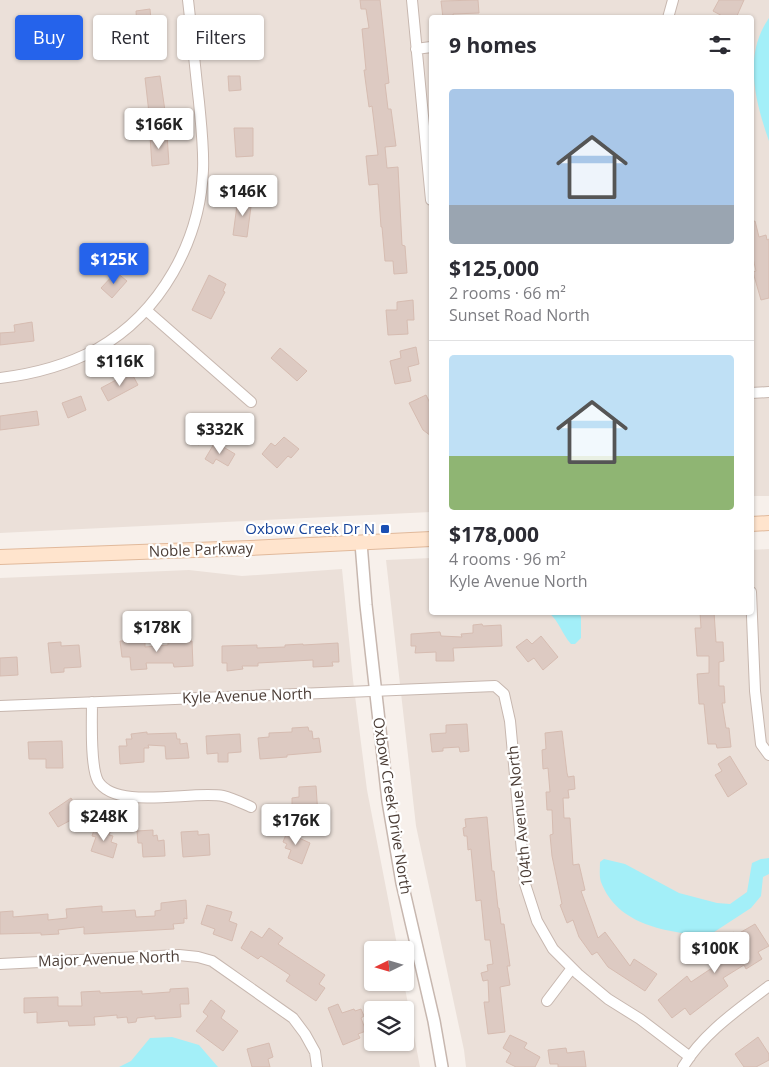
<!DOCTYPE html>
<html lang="en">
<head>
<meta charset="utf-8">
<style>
  :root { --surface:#fff; --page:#f2f2f3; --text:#2b2b33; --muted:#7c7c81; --line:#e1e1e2; --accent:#2563eb }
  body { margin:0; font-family:"Open Sans",sans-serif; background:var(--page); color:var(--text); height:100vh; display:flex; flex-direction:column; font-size:19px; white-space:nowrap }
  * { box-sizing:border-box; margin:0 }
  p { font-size:16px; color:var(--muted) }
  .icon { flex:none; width:28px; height:28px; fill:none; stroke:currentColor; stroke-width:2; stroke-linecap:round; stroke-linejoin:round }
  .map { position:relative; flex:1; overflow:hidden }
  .drawer { position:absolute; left:429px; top:15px; width:325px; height:600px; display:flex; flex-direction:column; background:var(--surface); border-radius:5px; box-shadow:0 1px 4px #0004 }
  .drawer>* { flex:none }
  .hud { position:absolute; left:15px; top:15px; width:339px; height:45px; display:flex; gap:10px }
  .needle { width:32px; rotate:265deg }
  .tools { position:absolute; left:364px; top:941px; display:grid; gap:10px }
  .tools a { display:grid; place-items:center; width:50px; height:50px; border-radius:5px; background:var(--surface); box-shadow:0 1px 4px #0004; font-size:25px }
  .price { position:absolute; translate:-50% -42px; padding:0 11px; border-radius:5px; background:#fff; color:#222; font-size:16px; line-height:32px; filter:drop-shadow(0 1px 2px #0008) }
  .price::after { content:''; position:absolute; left:50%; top:30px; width:15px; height:11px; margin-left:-8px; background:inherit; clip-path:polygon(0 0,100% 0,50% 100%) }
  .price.current { background:var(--accent); color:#fff }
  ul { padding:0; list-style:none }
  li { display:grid; align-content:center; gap:10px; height:265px; padding:0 20px }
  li+li { border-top:1px solid var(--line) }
  li span { display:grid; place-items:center; height:155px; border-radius:5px; color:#555 }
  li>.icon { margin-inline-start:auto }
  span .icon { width:90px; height:90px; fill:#fffc; stroke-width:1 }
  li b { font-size:21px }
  h2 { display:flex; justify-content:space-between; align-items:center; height:60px; padding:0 20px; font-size:21px }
  .chip { padding:0 18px; border-radius:5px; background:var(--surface); box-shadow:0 1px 4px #0004; font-size:18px; line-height:45px }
  .chip.current { background:var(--accent); color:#fff }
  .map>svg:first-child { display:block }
</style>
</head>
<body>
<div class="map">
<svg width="769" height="1067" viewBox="0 0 769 1067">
  <rect width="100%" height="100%" fill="#f7f0eb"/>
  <path fill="#ebe0d9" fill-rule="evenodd" d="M0,0H769V496H751V18H431V512L0,533Z
    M769,549V1067H466L464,1050L416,826L386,560L431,558V612H751V550Z
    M342,569L353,680L367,790L398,950H372V982L404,983L420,1067H0V578L189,570L242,576ZM372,1010H405V1042H372Z"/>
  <path fill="#a3eff8" d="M769,18V141C755,101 743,55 769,18Z
    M549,613H579L581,617V638L575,644H571C562,634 559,621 549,613Z
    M769,858V874L763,877L761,896L751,908L708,936C667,932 618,926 601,882C599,876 600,868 600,862L604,859L625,864L679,893L717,903L730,904L747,892L752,863L761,859Z
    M172,1037L199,1045L218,1067H119L131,1061L150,1038Z"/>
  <path fill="#ddcac2" stroke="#d6bcb1" d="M360,0H380L389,83L385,84L388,109H391L396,146L385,147L387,168L398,167L402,245L405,246L407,273L394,274L393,261H385L382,227H381L378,184L369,185L366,156L378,155L372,106L369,107L364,70H366L362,29L369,28L366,9H361Z
    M478,0L479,13L453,14L454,18H443L441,1Z
    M719,0H744L736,18H726L713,11Z
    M150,9L152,29H154L156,52L142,54L139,26H137L136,11Z
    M246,17L248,30L242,31L243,40L239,42L241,54L225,55L222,19Z
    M160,76L165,111L149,113L145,78Z
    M228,76H240L241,90L229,91Z
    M234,128H253V156L236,157Z
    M167,135L169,164L152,166L150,136Z
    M238,198L252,199L247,237L233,235Z
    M755,221L759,237L766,235L767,240L769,239V298L761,300L753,272L756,271L751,249V222Z
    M116,272L127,281L112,298L101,288Z
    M209,275L226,284L223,291L225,292L211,319L192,310Z
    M413,300L414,320H407L408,334L388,335L386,310H397V302Z
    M32,322L34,341L0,345V333L15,332L14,325Z
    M416,347L419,364L408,367L411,381L395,384L390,361L401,358L400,351Z
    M280,348L307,371L297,381L271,358Z
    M131,372L138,385L108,401L101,388Z
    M426,395L431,405V436L423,430L409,403Z
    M81,396L86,410L68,418L62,403Z
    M37,411L39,425L0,430V416Z
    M199,422L209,439L198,445L188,429Z
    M284,437L299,449L291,458L288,456L277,468L262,454L271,443L275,446Z
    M215,442L235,454L228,466L216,459L213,464L205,459Z
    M700,612H714L716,642H723L724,661L719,662V686H724L725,703H722L726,728H729L731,747L717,748L716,744H708L704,704H699L697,674L709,673V656H697L695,628H701Z
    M482,624L483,626L501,625L502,646L453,648L454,661H436V652L415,653L416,646H411V634L440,632L441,636L462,637L461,634L473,633V625Z
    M139,635V641L145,640V647L168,645V639L182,638V641H192L193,666L174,667L173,663H146L147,669L131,670L130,657H122L120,641H128V636Z
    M541,636L558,657L543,670L534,658L528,662L516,647L527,639L532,644Z
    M61,642V646L79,645L81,667L64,668V672L51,673L48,643Z
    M338,643L339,662H332L333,666L313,667V660L258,663V666H242L243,669L227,671V663H222V646L257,645V648L285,647V645L303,644V645Z
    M17,657L18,675L0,676V658Z
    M467,724L469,751L460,752L459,747L443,748V751L432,752L430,734L446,733V725Z
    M308,727L309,731H312L313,739L319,738L321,752L287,755V757L260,759L258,738L269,737V733L292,732V728Z
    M562,731L567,773L568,777L574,776L575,789L568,790L569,798H563L564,818H570L573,865L579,864L585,890L581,891L598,938L605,932L630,966L634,959L657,974L645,991L608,967L597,952L592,955L579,937L573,920L567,923L560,905L562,904L552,856L550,835L553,834L552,810H547L546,792H550L548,768L543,769L542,750L546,749L545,733Z
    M147,732V734L176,733L177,739H180V744L187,743L189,758L166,759L165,746L148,745L149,748H144V762L120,764L119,746H127L126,739H132L131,734Z
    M240,734L241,752L228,753V762H218V753L207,754L206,736Z
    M62,741L63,768H46V759H29L28,742Z
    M730,756L747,784L728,797L715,775L722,771L718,764Z
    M316,786L318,815L292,817V798L299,797V787Z
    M71,798L82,814L58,827L49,813Z
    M487,817L492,871H494L498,908H499L501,924H504L510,966H507L510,985L500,987L505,1032L488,1034L484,1002H489L488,980L483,981L481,973L488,971L487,965L493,964L490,940H485L481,900L476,901L471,849L468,850L467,836H464L463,828L466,827L465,819Z
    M96,824L111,829L109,835L113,836L111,842L117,844L113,858L91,851L96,837L92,836Z
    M289,827L301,833L299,838L310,843L302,864L288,858L291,850L285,848L287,844L283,842Z
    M153,830V836L157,835L158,841L164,840L165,856L143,857L142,843H138L137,831Z
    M198,831V835L209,834L210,855L183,857L181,832Z
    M186,900L187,919L184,918V923L173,924L174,929L84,934V927L58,930L59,934L41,935V933L0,934V912L13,911V917L48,914V920L67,918L66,909L102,906V912L135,910L136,917L155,916V911L161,910V903Z
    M207,905L232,912L229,921L237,924L232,941L213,934L215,929L201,924Z
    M755,924L769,946L758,952L762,959L746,969L744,965L723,978L728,986L690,1015L685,1008L672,1018L658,1000L687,976L691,982L736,952L727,937L734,932L736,935Z
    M269,928L283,938L278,944L325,975L319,984L325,988L316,1001L286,981L290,975L261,956L258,959L241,948L251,931L262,938Z
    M188,988L189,1004H180L181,1017L155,1019V1016L137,1018L136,1022L128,1023L127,1017L117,1018V1015L94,1017L95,1025L69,1026L68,1021L37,1023V1012L24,1013V998L58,997V1006H82L81,992L100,991V993L142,991V994L170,992V989Z
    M211,1000L225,1011L221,1018L238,1031L223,1051L196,1031L208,1016L203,1012Z
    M338,1004L342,1013L354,1009L355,1011L361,1009L364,1016L361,1018L366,1031L358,1034L360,1038L343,1045L328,1008Z
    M510,1035L527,1043L524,1048L540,1057L535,1067H516L506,1062L511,1053L503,1048Z
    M758,1037L769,1054V1060L756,1067H744L735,1054Z
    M269,1043L273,1057L268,1059L270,1067H252L247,1049Z
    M566,1048L567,1053L584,1051L586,1067H558V1064H550L548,1050Z"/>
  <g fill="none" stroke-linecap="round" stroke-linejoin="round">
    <defs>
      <path id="minor" d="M412,0L431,200
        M668,18L673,0
        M416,49L431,47
        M146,310L251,402
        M0,378C34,374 67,365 97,349C161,313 200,241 203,170C204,148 201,124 199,102C195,68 192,34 188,0
        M751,393L769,392
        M751,592L755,691L761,744L769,755
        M92,702C92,721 90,766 98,781C116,811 193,790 223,796C232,798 242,803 251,807
        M0,706L495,686L504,694L510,721L525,884L537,921L553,949L578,974L608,999L640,1019L690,1057
        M0,964L179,955L198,957L212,961L293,1018L305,1034L315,1052L317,1067
        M547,1001L572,968
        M683,1067C703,1033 739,1009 769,986"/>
      <path id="tertiary" d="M361,543L366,605L388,801L402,883L434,1021L442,1067"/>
      <path id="secondary" d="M751,524L769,523
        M0,557L250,548L431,539"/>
    </defs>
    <use href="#minor" stroke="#c7b7af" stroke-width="12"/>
    <use href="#tertiary" stroke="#c7b7af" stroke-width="14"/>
    <use href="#secondary" stroke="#e1b99b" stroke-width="16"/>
    <use href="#minor" stroke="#fff" stroke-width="10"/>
    <use href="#tertiary" stroke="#fff" stroke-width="11"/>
    <use href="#secondary" stroke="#ffe4cd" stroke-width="14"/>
  </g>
  <rect fill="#1a4fb4" stroke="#fff" stroke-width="2" x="380" y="524" width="10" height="10" rx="2.5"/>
  <g text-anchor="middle" stroke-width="4.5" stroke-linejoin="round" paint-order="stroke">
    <g font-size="15" fill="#164399" stroke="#fff" text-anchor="end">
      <text x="375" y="534">Oxbow Creek Dr N</text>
    </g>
    <g font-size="15" fill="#4c3e37" stroke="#fff">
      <text transform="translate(201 550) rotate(-2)" y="5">Noble Parkway</text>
      <text transform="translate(247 696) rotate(-2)" y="5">Kyle Avenue North</text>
      <text transform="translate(392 806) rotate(81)" y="5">Oxbow Creek Drive North</text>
      <text transform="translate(520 816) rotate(-96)" y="5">104th Avenue North</text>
      <text transform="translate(109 959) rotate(-2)" y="5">Major Avenue North</text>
    </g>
  </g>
</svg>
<div class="tools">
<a><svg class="needle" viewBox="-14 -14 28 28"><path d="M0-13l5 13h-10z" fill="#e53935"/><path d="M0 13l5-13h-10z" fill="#7c7c81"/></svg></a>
<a><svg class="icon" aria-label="layers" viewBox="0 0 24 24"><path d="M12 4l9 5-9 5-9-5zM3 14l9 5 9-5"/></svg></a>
</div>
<b class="price" style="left:159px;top:150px">$166K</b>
<b class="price" style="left:243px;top:217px">$146K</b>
<b class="price current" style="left:114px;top:285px">$125K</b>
<b class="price" style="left:120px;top:387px">$116K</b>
<b class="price" style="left:220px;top:455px">$332K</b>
<b class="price" style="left:157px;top:653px">$178K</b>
<b class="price" style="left:104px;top:842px">$248K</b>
<b class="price" style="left:296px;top:846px">$176K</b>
<b class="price" style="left:715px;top:974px">$100K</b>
<div class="hud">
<a class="chip current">Buy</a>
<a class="chip">Rent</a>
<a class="chip">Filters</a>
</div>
<section class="drawer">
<h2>9 homes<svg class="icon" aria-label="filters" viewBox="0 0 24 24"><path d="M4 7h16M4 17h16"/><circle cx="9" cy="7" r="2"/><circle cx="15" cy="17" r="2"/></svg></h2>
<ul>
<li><span style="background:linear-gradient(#a9c7e8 75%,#9aa5b1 0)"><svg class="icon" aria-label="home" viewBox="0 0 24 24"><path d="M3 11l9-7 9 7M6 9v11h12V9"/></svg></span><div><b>$125,000</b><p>2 rooms · 66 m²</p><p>Sunset Road North</p></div></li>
<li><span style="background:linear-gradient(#bfe0f5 65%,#8fb573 0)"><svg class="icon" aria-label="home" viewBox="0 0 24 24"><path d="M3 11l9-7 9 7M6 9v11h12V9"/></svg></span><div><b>$178,000</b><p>4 rooms · 96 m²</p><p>Kyle Avenue North</p></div></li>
</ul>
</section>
</div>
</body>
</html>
